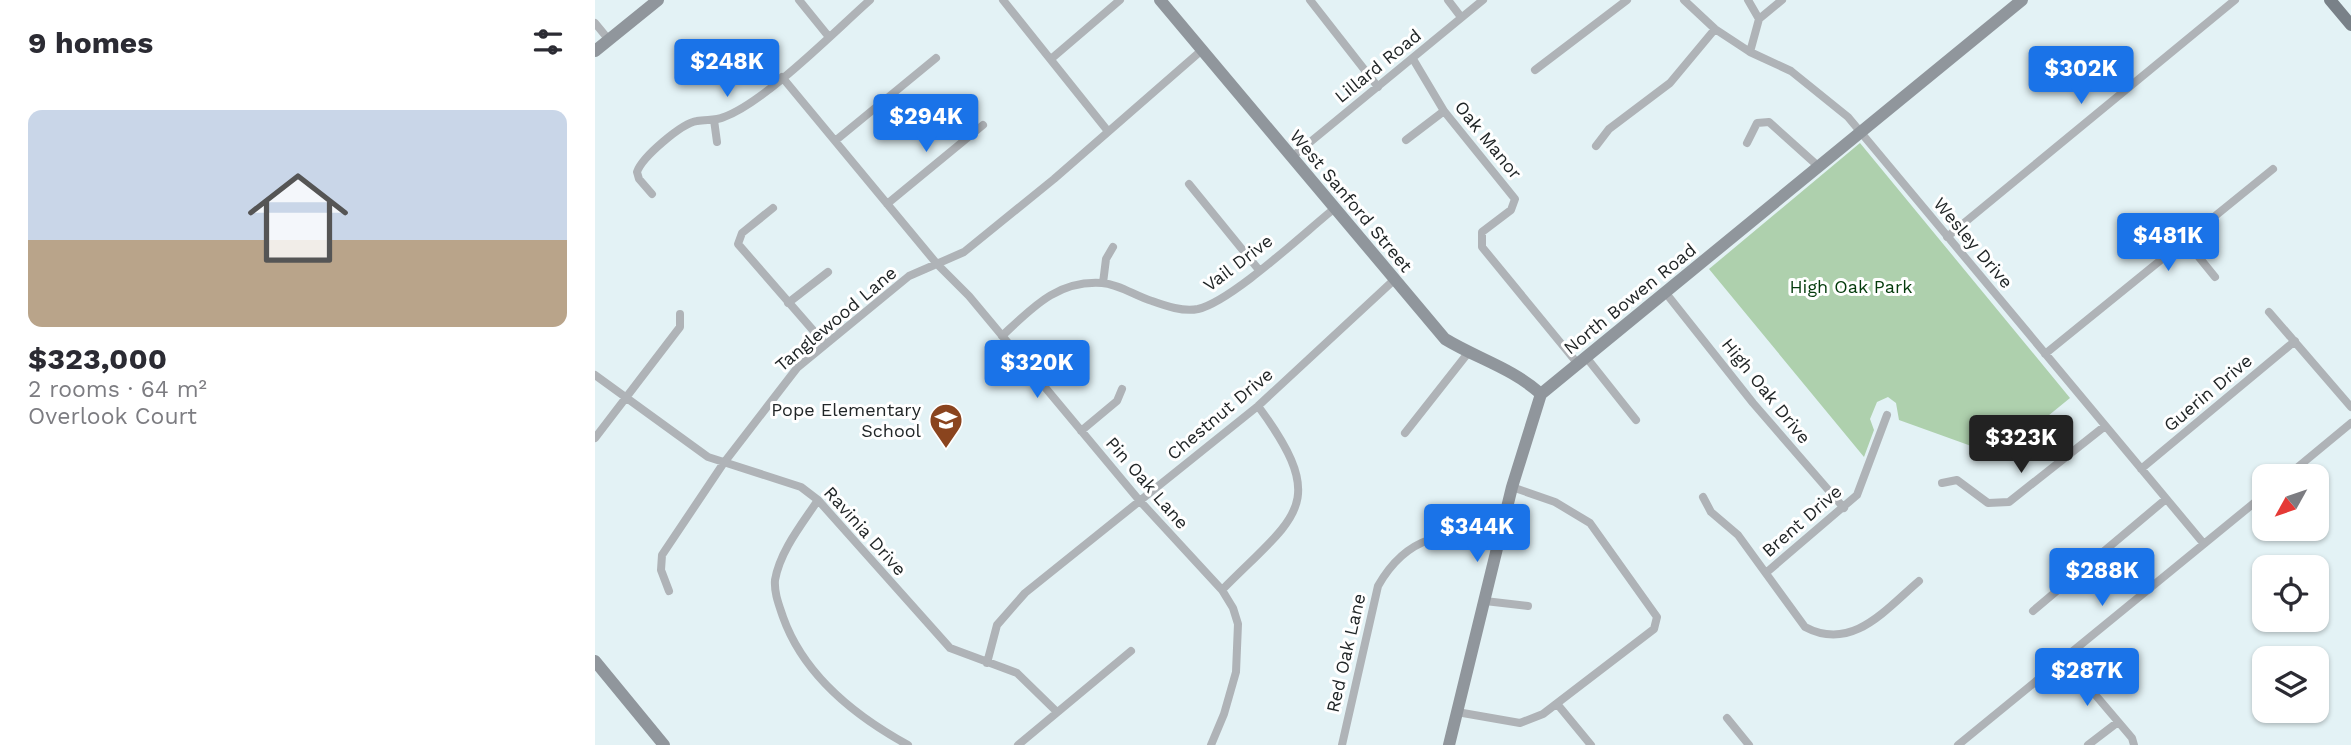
<!DOCTYPE html>
<html lang="en">
<head>
<meta charset="utf-8">
<style>
  :root { --surface:#fff; --page:#f2f2f3; --text:#2b2b33; --muted:#7c7c81; --accent:#1a73e8 }
  body { margin:0; font-family:"Work Sans",sans-serif; background:var(--page); color:var(--text); height:100vh; display:flex; flex-direction:column; font-size:26px; white-space:nowrap }
  * { box-sizing:border-box; margin:0 }
  p { font-size:23px; color:var(--muted) }
  .icon { flex:none; width:38px; height:38px; fill:none; stroke:currentColor; stroke-width:2; stroke-linecap:round; stroke-linejoin:round }
  .map { position:relative; flex:1; overflow:hidden }
  .side { display:flex; flex-direction:column; background:var(--surface); width:595px }
  .side>* { flex:none }
  .needle { width:46px; rotate:230deg }
  .buttons { position:absolute; left:1657px; top:464px; display:grid; gap:14px }
  .buttons a { display:grid; place-items:center; width:77px; height:77px; border-radius:14px; background:var(--surface); box-shadow:0 2px 5px #0004; font-size:35px }
  .price { position:absolute; translate:-50% -60px; padding:0 16px; border-radius:7px; background:var(--accent); color:#fff; font-size:23px; line-height:46px; filter:drop-shadow(0 2px 4px #0008) }
  .price::after { content:''; position:absolute; left:50%; top:42px; width:21px; height:16px; margin-left:-10px; background:inherit; clip-path:polygon(0 0,100% 0,50% 100%) }
  .price.current { background:#222; color:#fff }
  ul { padding:0; list-style:none }
  li { display:grid; align-content:center; gap:14px; height:371px; padding:0 28px }
  li span { display:grid; place-items:center; height:217px; border-radius:14px; color:#555 }
  li>.icon { margin-inline-start:auto }
  span .icon { width:126px; height:126px; fill:#fffc; stroke-width:1 }
  li b { font-size:30px }
  h2 { display:flex; justify-content:space-between; align-items:center; height:84px; padding:0 28px; font-size:30px }
  main { display:flex; flex:1; min-height:0 }
  .map>svg:first-child { display:block }
</style>
</head>
<body>
<main>
<section class="side">
<h2>9 homes<svg class="icon" aria-label="filters" viewBox="0 0 24 24"><path d="M4 7h16M4 17h16"/><circle cx="9" cy="7" r="2"/><circle cx="15" cy="17" r="2"/></svg></h2>
<ul>
<li><span style="background:linear-gradient(#c9d6e8 60%,#b9a48a 0)"><svg class="icon" aria-label="home" viewBox="0 0 24 24"><path d="M3 11l9-7 9 7M6 9v11h12V9"/></svg></span><div><b>$323,000</b><p>2 rooms · 64 m²</p><p>Overlook Court</p></div></li>
</ul>
</section>
<div class="map">
<svg width="1756" height="745" viewBox="0 0 1756 745">
  <rect width="100%" height="100%" fill="#e3f2f5"/>
  <path fill="#aed0ad" d="M1265,143L1475,398L1404,456L1304,420L1301,403L1293,397L1282,402L1275,419L1279,430L1269,457L1114,269Z"/>
  <g fill="none" stroke-linecap="round" stroke-linejoin="round">
    <path stroke="#afb3b7" stroke-width="8" d="M204,0L234,37
      M408,0L512,130
      M715,0L783,87
      M853,0L866,17
      M1089,0L1120,29L1155,52L1196,71L1253,117L1609,544
      M1153,0L1164,19L1155,52
      M1164,19L1187,0
      M0,23L14,40
      M456,59L525,0
      M818,59L849,111L920,199L916,210L887,232V247L983,364
      M940,70L1032,0
      M187,77L342,264L374,296L544,500L627,590L638,608L643,624L641,672L629,714L616,745
      M119,120L122,142
      M811,140L849,111
      M240,141L341,58
      M1152,143L1162,123L1174,122L1223,166
      M1001,146L1014,129L1075,83L1120,29
      M697,157L888,0
      M594,184L664,270
      M57,194L44,179L42,172C47,157 87,123 102,121C111,119 120,121 129,117C170,102 240,31 275,0
      M292,204L388,125
      M178,208L147,233L143,244L230,344
      M1352,237L1640,0
      M1590,240L1620,277
      M508,283L511,259L518,247
      M1070,292L1158,403L1249,508
      M193,303L233,272
      M1674,312L1756,407
      M407,336C437,308 462,280 507,283C524,284 540,296 557,301C571,306 588,312 603,309C637,301 710,232 740,208
      M1450,354L1678,169
      M991,357L1041,420
      M0,375L113,457L206,487L223,500L355,648L422,673L462,712
      M486,431L522,401L527,389
      M810,433L873,353
      M0,438L85,327V314
      M1546,469L1700,341
      M1692,476L1756,423
      M1347,483L1362,480L1393,503L1414,502L1510,426
      M1108,497L1116,512L1143,535L1210,627C1257,652 1290,610 1324,581
      M223,500C207,524 185,551 180,580C179,593 184,605 188,617C209,676 260,716 313,745
      M1172,572L1262,495L1292,415
      M627,590C701,515 736,505 663,406
      M74,591L66,570L67,555L128,464L202,368L314,276L369,252L459,179L607,50
      M890,601L933,606
      M1438,611L1571,499
      M1469,658L1537,738L1539,745
      M392,663L402,625L430,593L663,406L799,280
      M963,705L996,745
      M862,712L925,723L948,714L1059,629L1062,617L995,523L960,502L917,487
      M1132,718L1154,745
      M423,745L536,651
      M747,745L783,586C813,533 851,532 906,535
      M1363,745L1670,494
      M1493,745L1523,722"/>
    <path stroke="#90969c" stroke-width="12" d="M565,0L850,339C883,359 917,368 946,394
      M0,51L63,0
      M0,661L69,745
      M854,745L917,487L946,394L1427,0"/>
    <path stroke="#798188" stroke-width="12" d="M1735,0L1756,25"/>
  </g>
  <defs>
    <symbol id="school-pin" viewBox="-11 -11 22 30"><path d="M0 17L-7.5 6A9.5 9.5 0 1 1 7.5 6Z" fill="#8a441e" stroke="#fff"/><path d="M0-5L7-2L0 1L-7-2ZM-4 1L0 2.5L4 1V4Q0 6-4 4Z" fill="#fff"/></symbol>
  </defs>
  <g fill-rule="evenodd">
    <use href="#school-pin" x="332" y="401" width="38" height="52"/>
  </g>
  <g text-anchor="middle" stroke-width="6" stroke-linejoin="round" paint-order="stroke">
    <g font-size="18" fill="#212627" stroke="#fff">
      <text transform="translate(783 66) rotate(-39)" y="6">Lillard Road</text>
      <text transform="translate(893 140) rotate(51)" y="6">Oak Manor</text>
      <text transform="translate(756 201) rotate(50)" y="6">West Sanford Street</text>
      <text transform="translate(1378 243) rotate(50)" y="6">Wesley Drive</text>
      <text transform="translate(643 263) rotate(-37)" y="6">Vail Drive</text>
      <text transform="translate(1035 299) rotate(-39)" y="6">North Bowen Road</text>
      <text transform="translate(241 319) rotate(-40)" y="6">Tanglewood Lane</text>
      <text transform="translate(1171 391) rotate(51)" y="6">High Oak Drive</text>
      <text transform="translate(1613 393) rotate(-40)" y="6">Guerin Drive</text>
      <text transform="translate(625 414) rotate(-40)" y="6">Chestnut Drive</text>
      <text transform="translate(552 483) rotate(49)" y="6">Pin Oak Lane</text>
      <text transform="translate(1207 521) rotate(-41)" y="6">Brent Drive</text>
      <text transform="translate(270 531) rotate(48)" y="6">Ravinia Drive</text>
      <text transform="translate(751 653) rotate(-77)" y="6">Red Oak Lane</text>
    </g>
    <g font-size="18" fill="#033b0b" stroke="#fff">
      <text x="1256" y="293">High Oak Park</text>
    </g>
    <g font-size="18" fill="#212627" stroke="#fff" text-anchor="end">
      <text x="326" y="416">Pope Elementary<tspan x="326" dy="21">School</tspan></text>
    </g>
  </g>
</svg>
<div class="buttons">
<a><svg class="needle" viewBox="-14 -14 28 28"><path d="M0-13l5 13h-10z" fill="#e53935"/><path d="M0 13l5-13h-10z" fill="#7c7c81"/></svg></a>
<a><svg class="icon" aria-label="locate" viewBox="0 0 24 24"><circle cx="12" cy="12" r="6"/><path d="M12 2v4M12 18v4M2 12h4M18 12h4"/></svg></a>
<a><svg class="icon" aria-label="layers" viewBox="0 0 24 24"><path d="M12 4l9 5-9 5-9-5zM3 14l9 5 9-5"/></svg></a>
</div>
<b class="price" style="left:132px;top:99px">$248K</b>
<b class="price" style="left:1486px;top:106px">$302K</b>
<b class="price" style="left:331px;top:154px">$294K</b>
<b class="price" style="left:1573px;top:273px">$481K</b>
<b class="price" style="left:442px;top:400px">$320K</b>
<b class="price current" style="left:1426px;top:475px">$323K</b>
<b class="price" style="left:882px;top:564px">$344K</b>
<b class="price" style="left:1507px;top:608px">$288K</b>
<b class="price" style="left:1492px;top:708px">$287K</b>
</div>
</main>
</body>
</html>
